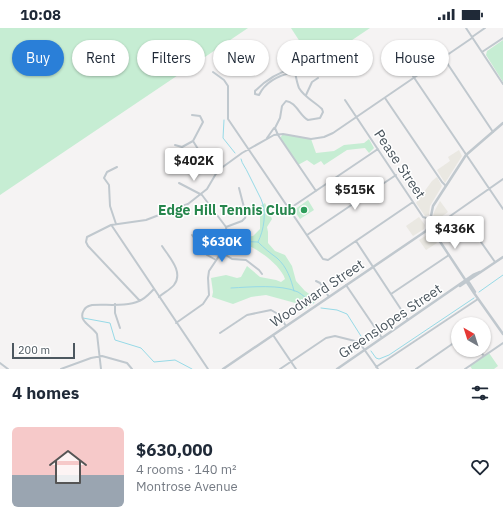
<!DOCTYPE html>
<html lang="en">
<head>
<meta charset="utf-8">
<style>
  :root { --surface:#fff; --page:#f2f2f3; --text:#1f2937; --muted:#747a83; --accent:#2a7fd8 }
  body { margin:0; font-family:"IBM Plex Sans",sans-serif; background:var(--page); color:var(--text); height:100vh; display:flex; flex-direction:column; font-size:15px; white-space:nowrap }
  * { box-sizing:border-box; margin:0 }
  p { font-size:13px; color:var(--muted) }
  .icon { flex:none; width:22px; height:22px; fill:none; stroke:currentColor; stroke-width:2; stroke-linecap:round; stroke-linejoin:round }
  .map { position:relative; height:341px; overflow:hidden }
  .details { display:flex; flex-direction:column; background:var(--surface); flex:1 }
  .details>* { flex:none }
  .hud { position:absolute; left:12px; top:12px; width:479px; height:36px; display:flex; gap:8px }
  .needle { width:26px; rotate:321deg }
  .controls { position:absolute; left:451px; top:289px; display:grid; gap:8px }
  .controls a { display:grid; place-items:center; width:40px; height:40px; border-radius:50%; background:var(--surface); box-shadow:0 1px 3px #0004; font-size:20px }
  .scale { position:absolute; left:12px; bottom:10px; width:63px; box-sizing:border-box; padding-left:4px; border:2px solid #4c575f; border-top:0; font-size:11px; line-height:14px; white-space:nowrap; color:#4c575f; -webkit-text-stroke:3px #fff; paint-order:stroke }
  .price { position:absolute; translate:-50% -34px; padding:0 9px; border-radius:4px; background:#fff; color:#222; font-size:13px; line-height:26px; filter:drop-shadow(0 1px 2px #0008) }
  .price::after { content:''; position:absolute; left:50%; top:24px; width:12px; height:9px; margin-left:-6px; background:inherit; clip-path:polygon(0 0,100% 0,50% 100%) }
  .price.on { background:var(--accent); color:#fff }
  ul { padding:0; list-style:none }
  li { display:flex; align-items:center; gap:12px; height:100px; padding:0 12px }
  li span { display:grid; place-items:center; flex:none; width:112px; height:80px; border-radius:6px; color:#555 }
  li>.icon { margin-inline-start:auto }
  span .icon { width:48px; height:48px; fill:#fffc; stroke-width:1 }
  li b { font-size:17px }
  h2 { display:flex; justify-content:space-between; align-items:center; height:48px; padding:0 12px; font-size:17px }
  .pill { padding:0 14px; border-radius:18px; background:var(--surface); box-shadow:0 1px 3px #0004; font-size:14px; line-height:36px }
  .pill.on { background:var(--accent); color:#fff }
  .status { display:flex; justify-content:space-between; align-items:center; height:28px; padding:0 20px; background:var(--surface); direction:ltr }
  .status svg { height:11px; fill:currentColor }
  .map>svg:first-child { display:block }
</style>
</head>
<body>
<div class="status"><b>10:08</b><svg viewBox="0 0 49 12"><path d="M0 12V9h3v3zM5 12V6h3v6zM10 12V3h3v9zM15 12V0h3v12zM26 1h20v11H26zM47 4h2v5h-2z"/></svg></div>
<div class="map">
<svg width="503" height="341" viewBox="0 0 503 341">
  <rect width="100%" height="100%" fill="#f5f3f3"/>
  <path fill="#eae8e2" d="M459,122L462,128L445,155L437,142L450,133L448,129Z
    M437,149L442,158L430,178L429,187L425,188L416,175L432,153Z
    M440,173L448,184L434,194H432L434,184Z
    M419,189L425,197L424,201L413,208L406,198Z
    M430,205L437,215L426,222L419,212Z"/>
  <path fill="#c6edd3" d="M0,0H248L0,167Z
    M291,0H370L315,37Z
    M503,12V54L486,27L487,23Z
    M283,106L311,111L316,125L334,123L344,117L364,115L369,111L374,120L369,125L365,120L347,122L324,137L321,133L314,137L307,132L298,137L280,110Z
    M308,172L314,182L300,191L294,182Z
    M265,175L272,191L267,199L268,204V215L275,223L285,227L292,238L296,253L305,263L318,272L303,282L299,276L266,267L251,269L233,276L212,269L213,264L211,250L226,247L237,250L241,249L247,238L260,249L276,252L281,254L285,251C281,238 259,221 246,217C240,215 233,216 227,216V211L253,208L260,201V178Z
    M470,193L475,200L474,204L467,205L457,211L453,204Z
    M489,325L498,338L494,341H472L470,338Z"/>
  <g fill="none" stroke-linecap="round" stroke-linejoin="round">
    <path stroke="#97dae7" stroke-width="1" d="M224,92L223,110L235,125
      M241,131C242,136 246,140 248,145C252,154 257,162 261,171C267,184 264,202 258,214
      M230,213L258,214C264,220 270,225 277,230C287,239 291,251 294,263
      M231,260C250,259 281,256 298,264C303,267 308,272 313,275
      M479,264L503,247
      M321,280L337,282L347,286L366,316
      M83,290L110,295L115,312L141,320L154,334L175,332L192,341
      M371,323L376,330L379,331L389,327L474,270"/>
    <path stroke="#c0c8ce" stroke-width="2" d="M466,0L503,56
      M472,9L485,0
      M281,21C295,26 294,48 299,60C304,69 315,74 322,81L323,84L320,90L308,92C300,88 296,74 286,73L282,78L280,90L275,100L278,107L316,163
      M396,23L503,181
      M482,24L503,10
      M447,35L493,104
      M293,41C278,44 266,52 255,63V66L259,67C265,54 280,47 294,44
      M213,44L224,52L228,58V91L323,231L328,232L413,174
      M306,67L312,54L318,50
      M385,70L442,154L446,158
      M345,72L423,189L430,191
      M192,87L200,88L203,94L193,113
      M267,110L274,100
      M175,117L182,119L193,113L211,142L216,146
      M289,181L378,121
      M116,196L110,178L109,157L104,150L107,144L117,139
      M112,198L208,341
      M433,198L446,191L503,151
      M226,199L242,193L245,190L246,187L239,160
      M474,204L495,234
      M192,207L207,227L216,232
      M307,207L396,147
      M356,213L408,292
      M221,224L232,231L246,232L259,242L262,246
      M316,253L320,255L329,269
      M346,257L382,310
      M391,266L449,227
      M159,269C163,265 170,262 174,257C184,244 169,229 162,218
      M140,273L88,218L86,214L87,209L111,197L146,192L159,187L167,183L188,176L207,161L217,144L220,141L242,125L274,107L283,106L311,111L324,109L333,105L472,10
      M115,276V285L120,300
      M176,295L203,276L209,267L208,250L209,243L227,216V210L226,199L202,167L179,155
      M220,305L247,287L271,282L278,286L286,298
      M273,307L296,341
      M479,322L484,328
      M0,335L8,341
      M376,339L478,271
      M61,341L91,330L102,328L127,335L132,341
      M101,341L97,306C92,298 77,293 84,282C86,278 89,278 92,277C106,276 127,279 139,273C145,271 149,266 154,261
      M280,341L326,310L335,308L359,314L378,341
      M416,341L458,312
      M465,341L503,315"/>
    <path stroke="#c0c8ce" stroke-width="2.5" d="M429,197H432L434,198L436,206
      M431,203L437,209L474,265L503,306
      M468,253L475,264
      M460,258L503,229
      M223,341L426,203L429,198L433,178L466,127L503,95
      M337,341L473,247L480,244"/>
  </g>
  <circle fill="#2e9e5b" stroke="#fff" stroke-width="1.5" cx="304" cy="182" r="4"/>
  <g text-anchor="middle" stroke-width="3" stroke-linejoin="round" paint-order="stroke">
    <g font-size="14" fill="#4c575f" stroke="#fff">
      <text transform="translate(400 136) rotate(56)" y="5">Pease Street</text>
      <text transform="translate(317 265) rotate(-34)" y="5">Woodward Street</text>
      <text transform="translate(390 293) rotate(-34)" y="5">Greenslopes Street</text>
    </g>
    <g font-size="14" font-weight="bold" fill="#27864d" stroke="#fff" text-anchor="end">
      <text x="296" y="187">Edge Hill Tennis Club</text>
    </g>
  </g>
</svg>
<div class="controls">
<a><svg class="needle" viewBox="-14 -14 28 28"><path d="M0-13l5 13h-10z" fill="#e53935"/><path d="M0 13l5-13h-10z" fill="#747a83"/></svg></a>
</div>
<div class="scale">200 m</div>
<b class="price" style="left:194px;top:154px">$402K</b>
<b class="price" style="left:355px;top:183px">$515K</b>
<b class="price" style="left:455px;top:222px">$436K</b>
<b class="price on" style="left:222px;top:235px">$630K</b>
<div class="hud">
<a class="pill on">Buy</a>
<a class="pill">Rent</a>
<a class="pill">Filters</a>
<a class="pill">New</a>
<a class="pill">Apartment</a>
<a class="pill">House</a>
</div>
</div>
<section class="details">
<h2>4 homes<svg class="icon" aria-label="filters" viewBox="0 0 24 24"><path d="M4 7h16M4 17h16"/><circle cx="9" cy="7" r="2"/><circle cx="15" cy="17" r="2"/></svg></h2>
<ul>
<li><span style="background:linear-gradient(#f6c9c9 60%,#9aa5b1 0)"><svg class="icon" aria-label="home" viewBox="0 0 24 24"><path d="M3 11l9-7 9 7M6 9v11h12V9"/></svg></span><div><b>$630,000</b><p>4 rooms · 140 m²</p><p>Montrose Avenue</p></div><svg class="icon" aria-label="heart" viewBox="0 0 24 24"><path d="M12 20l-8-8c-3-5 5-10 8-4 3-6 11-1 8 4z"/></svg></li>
</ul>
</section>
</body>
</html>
